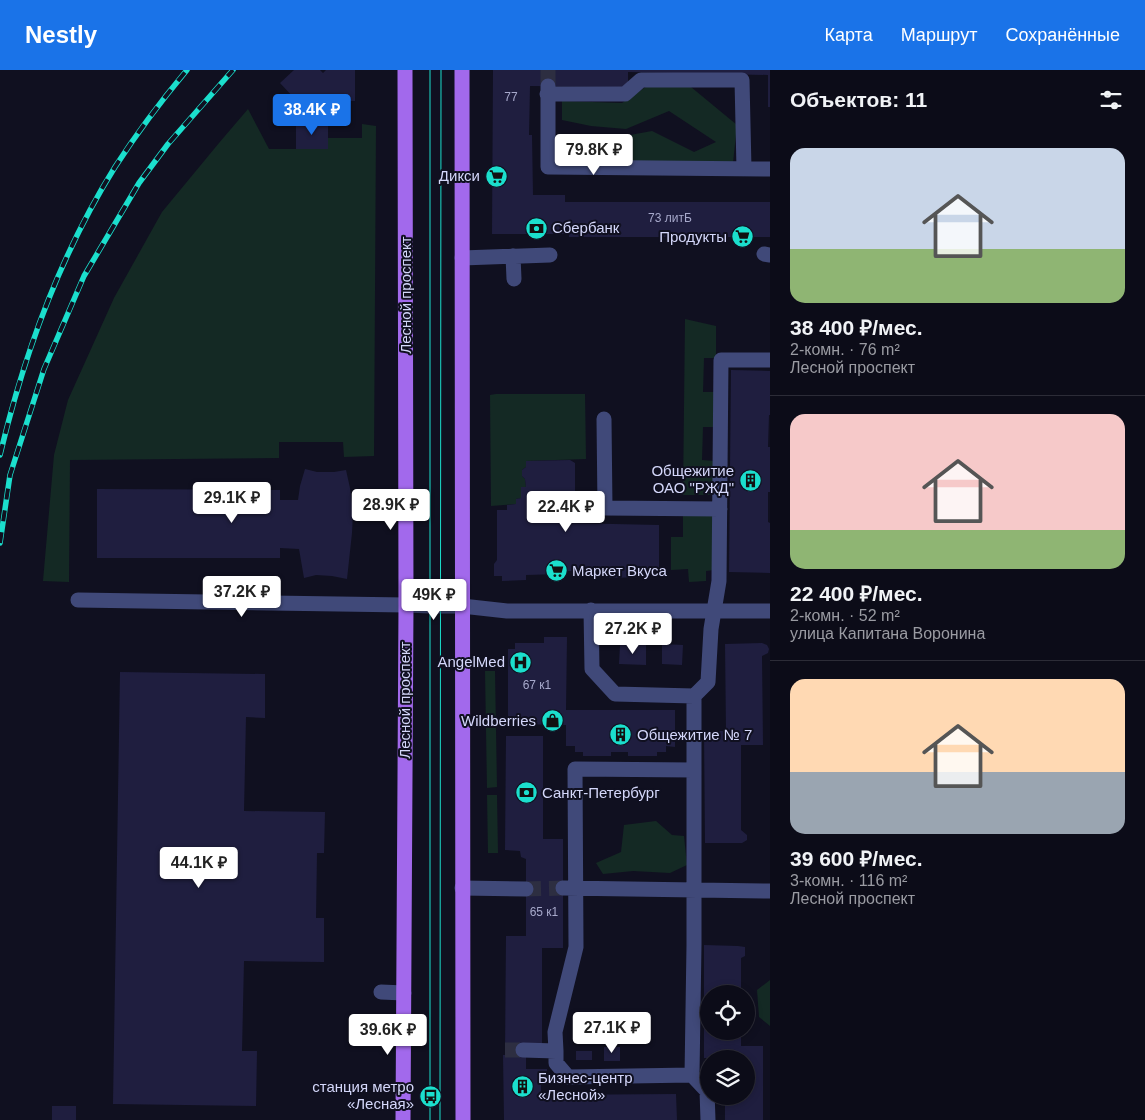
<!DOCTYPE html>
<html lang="ru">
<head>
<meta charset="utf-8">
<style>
  :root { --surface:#0c0c18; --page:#1a1a25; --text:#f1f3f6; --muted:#9a9ba2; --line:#2c2c37; --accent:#1a73e8 }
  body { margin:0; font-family:Helvetica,sans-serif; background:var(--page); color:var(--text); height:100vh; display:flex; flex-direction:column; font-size:19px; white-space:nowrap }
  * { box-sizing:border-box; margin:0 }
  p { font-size:16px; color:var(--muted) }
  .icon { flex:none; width:28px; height:28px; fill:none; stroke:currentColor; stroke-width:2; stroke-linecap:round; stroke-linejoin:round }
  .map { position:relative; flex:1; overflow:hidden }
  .sheet { display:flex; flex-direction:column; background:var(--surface); width:375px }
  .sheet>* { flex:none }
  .tools { position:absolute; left:700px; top:915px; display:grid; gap:10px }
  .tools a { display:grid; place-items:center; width:55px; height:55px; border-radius:50%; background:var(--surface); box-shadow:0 2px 8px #0003,0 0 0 1px var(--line); font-size:25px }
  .price { position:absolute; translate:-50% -42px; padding:0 11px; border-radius:5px; background:#fff; color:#222; font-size:16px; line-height:32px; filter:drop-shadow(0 1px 2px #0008) }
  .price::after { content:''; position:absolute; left:50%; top:30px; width:15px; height:11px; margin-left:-8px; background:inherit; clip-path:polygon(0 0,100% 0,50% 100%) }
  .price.selected { background:var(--accent); color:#fff }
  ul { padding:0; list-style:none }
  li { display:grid; align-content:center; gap:10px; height:265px; padding:0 20px }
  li+li { border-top:1px solid var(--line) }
  li span { display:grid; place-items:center; height:155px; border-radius:15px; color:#555 }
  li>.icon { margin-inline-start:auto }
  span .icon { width:90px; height:90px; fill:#fffc; stroke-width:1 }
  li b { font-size:21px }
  h2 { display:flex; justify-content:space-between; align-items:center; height:60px; padding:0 20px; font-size:21px }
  header { display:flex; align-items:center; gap:30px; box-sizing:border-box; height:70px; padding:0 25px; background:var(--accent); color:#fff }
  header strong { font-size:24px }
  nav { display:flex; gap:28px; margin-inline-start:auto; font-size:18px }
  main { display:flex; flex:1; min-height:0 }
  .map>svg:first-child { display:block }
</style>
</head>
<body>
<header>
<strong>Nestly</strong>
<nav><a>Карта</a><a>Маршрут</a><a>Сохранённые</a></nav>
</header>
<main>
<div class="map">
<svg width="770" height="1050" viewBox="0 0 770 1050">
  <rect width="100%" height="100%" fill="#101020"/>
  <path fill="#142924" d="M650,14L691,17L737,55L733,93L591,91L586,64L619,67L652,61L694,82L716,72L669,41L626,59L591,56L562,50V31L622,33Z
    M248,39L269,79H328V68H362V54L376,56L374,386L344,387L343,372H279V388L70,390L69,512L43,511L54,385L68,330L114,228L162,142L219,73Z
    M685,249L716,256V288H704L703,322H715V357H703L702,390L714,391L715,425H683Z
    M496,324H585L586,389L526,391V397L522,400V406L525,409L526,417L521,418V428L516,429V434L491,436L490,325Z
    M683,439H715L714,500L706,501V511L689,512L688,499L671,500V467H683Z
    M485,601H495L497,717L487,718Z
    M487,725H497L498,783H488Z
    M656,751L672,765L684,766L687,795L670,803L633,801L603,804L596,793L621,782L624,755Z
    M770,910V956L759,947L757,920Z"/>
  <path fill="#1f1e3f" d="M294,0H320L323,3L326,0H355V31L290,32L294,28L280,13Z
    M493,0H770V37H768V5L628,2V17L530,16L529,65H532L533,125H565V132H770V167H569V164H492Z
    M296,54H328V79H296Z
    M731,300L770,301V345H769L768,377H770V422H768V452L770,453V503L729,502Z
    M570,390L575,393V424L570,423L568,453L659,455V502H649V507L606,508L605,501H562L560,504L526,505V510L502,511V506H494V494L497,490V440H507V435L516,434V429L521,428V417H526L525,409L522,406V400L526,397V391Z
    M305,399L317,402H334L346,400L350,418L353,442L352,463L347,509L332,506L316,505L304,508L299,479L280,478V488H97V419L280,420V430H298L300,416Z
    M544,567H567L566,640H675V677L666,676V682H657V686H628V682H611V686H583V682H575V676H566V655L513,654V646H508V579H515V573H544Z
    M762,573L767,575L769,579L768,583L762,586L763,675H741V760L747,765V770L742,773H705L704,661H726L725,574Z
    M662,574L683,575L682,595L662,594Z
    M620,575H646V595L619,594Z
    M120,602L265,604V648L246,647L244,741L325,742L324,783H317L316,848H324V892L244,891L242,981H257L256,1036L113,1034Z
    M506,666H543V769H563V878H542V975L526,985V999H547V1011H541V1025L676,1024L677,1050H504L503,985H505L506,866H526V789L521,787L520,781L505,780Z
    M704,875L738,876L745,877V886L741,888V924H709V961H741V976H763V1050H725V1026H746V989L704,988Z
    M604,977H620V991H604Z
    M576,981H592V990H576Z
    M52,1036H76V1050H52Z"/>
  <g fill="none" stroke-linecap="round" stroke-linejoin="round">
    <path stroke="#2d2e41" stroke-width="15" stroke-dasharray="15 8" stroke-linecap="butt" d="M548,0V16
      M526,819L563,818
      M505,980H523"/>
    <path stroke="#404979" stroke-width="15" d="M548,16V97L770,99
      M547,24H625L641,10H742L744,99
      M764,184L770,185
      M513,186L514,209
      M462,188L550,185
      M604,349L605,438L720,439
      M78,530L406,535L430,536H462L507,541H770
      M591,540L592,599L615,624L694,626
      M462,818L526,819
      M563,818L770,821
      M381,922L404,923
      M523,980L556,981L555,962L576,877L575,699L694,700
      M556,981V993L568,1007L692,1005
      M708,1050L707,1021L692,1005L694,875V626L708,612L711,559L719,511L721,290H770"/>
    <path stroke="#a269ec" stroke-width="15" d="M462,0L463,1050
      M403,1050L406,535L405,0"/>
    <path stroke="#1bdfcd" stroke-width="1" d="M430,1050V0
      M440,1050L441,0"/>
    <defs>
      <path id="rail" d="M0,385C24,284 60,185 115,97C137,63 161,31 187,0
        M0,473L10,405L44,299L84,206L139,113L168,74L233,0"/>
    </defs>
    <use href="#rail" stroke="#1bdfcd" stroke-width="5.5"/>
    <use href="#rail" stroke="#101020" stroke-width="4" stroke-dasharray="11" stroke-linecap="butt"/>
  </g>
  <defs>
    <symbol id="supermarket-disc" viewBox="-11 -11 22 22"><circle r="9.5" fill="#1bdfcd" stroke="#101020"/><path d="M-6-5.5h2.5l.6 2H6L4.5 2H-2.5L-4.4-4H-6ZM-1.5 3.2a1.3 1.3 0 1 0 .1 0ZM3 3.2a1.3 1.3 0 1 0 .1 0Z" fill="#111"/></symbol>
    <symbol id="bank-disc" viewBox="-11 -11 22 22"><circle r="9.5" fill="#1bdfcd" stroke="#101020"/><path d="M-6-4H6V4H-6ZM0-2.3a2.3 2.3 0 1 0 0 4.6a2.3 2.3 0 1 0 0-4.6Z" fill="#111"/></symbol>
    <symbol id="building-disc" viewBox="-11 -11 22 22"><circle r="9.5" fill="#1bdfcd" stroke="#101020"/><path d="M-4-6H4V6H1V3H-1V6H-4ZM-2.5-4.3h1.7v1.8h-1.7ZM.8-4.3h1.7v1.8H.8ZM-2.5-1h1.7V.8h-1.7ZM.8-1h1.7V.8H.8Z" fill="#111"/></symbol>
    <symbol id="hospital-disc" viewBox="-11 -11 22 22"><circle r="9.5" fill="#1bdfcd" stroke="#101020"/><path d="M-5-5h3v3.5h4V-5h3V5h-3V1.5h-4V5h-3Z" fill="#111"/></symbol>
    <symbol id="shop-disc" viewBox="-11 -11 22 22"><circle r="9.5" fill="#1bdfcd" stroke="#101020"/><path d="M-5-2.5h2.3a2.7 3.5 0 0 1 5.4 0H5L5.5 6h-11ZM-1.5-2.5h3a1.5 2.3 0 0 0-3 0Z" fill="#111"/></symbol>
    <symbol id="bus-disc" viewBox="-11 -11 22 22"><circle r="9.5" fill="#1bdfcd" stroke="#101020"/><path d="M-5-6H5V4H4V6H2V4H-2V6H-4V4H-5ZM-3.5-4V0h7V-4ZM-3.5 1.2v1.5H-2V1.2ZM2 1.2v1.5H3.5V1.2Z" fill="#111"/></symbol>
  </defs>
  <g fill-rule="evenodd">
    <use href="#supermarket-disc" x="484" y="94" width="25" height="25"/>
    <use href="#bank-disc" x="524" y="146" width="25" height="25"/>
    <use href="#supermarket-disc" x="730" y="154" width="25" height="25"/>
    <use href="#building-disc" x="738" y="398" width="25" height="25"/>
    <use href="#supermarket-disc" x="544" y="488" width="25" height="25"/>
    <use href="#hospital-disc" x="508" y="580" width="25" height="25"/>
    <use href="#shop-disc" x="540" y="638" width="25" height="25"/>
    <use href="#building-disc" x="608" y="652" width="25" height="25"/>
    <use href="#bank-disc" x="514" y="710" width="25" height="25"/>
    <use href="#building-disc" x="510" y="1004" width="25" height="25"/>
    <use href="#bus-disc" x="418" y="1014" width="25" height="25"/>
  </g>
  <g text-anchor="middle" stroke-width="4" stroke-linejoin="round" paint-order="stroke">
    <g font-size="12" fill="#a7a9cb">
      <text x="511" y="31">77</text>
      <text x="670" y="152">73 литБ</text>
      <text x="537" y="619">67 к1</text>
      <text x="544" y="846">65 к1</text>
    </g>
    <g font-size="15" fill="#d4d7fa" stroke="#101020" text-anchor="end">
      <text x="480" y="111">Дикси</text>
      <text x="552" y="163" text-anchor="start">Сбербанк</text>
      <text x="727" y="172">Продукты</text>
      <text x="734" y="406">Общежитие<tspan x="734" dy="17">ОАО "РЖД"</tspan></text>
      <text x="572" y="506" text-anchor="start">Маркет Вкуса</text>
      <text x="505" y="597">AngelMed</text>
      <text x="536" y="656">Wildberries</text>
      <text x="637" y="670" text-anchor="start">Общежитие № 7</text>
      <text x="542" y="728" text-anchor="start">Санкт-Петербург</text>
      <text x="538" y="1013" text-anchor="start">Бизнес-центр<tspan x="538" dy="17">«Лесной»</tspan></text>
      <text x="414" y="1022">станция метро<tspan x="414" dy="17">«Лесная»</tspan></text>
    </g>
    <g font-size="15" fill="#d4d7fa" stroke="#101020">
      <text transform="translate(406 225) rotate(-90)" y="5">Лесной проспект</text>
      <text transform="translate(405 630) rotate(-90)" y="5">Лесной проспект</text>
    </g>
  </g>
</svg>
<div class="tools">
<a><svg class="icon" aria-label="locate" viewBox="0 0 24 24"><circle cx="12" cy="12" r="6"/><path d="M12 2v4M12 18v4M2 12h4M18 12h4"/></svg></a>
<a><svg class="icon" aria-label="layers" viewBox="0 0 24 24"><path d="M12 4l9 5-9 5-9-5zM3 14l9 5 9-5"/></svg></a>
</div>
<b class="price selected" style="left:312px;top:66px">38.4K ₽</b>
<b class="price" style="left:594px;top:106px">79.8K ₽</b>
<b class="price" style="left:232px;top:454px">29.1K ₽</b>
<b class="price" style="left:391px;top:461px">28.9K ₽</b>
<b class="price" style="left:566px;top:463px">22.4K ₽</b>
<b class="price" style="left:242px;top:548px">37.2K ₽</b>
<b class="price" style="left:434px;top:551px">49K ₽</b>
<b class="price" style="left:633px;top:585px">27.2K ₽</b>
<b class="price" style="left:199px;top:819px">44.1K ₽</b>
<b class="price" style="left:612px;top:984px">27.1K ₽</b>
<b class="price" style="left:388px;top:986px">39.6K ₽</b>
</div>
<section class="sheet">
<h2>Объектов: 11<svg class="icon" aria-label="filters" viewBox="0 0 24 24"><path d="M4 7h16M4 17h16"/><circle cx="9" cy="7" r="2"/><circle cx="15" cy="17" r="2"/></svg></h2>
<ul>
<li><span style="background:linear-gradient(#c9d6e8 65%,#8fb573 0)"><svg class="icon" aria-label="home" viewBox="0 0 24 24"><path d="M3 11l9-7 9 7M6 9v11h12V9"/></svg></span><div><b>38 400 ₽/мес.</b><p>2-комн. · 76 m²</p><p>Лесной проспект</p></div></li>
<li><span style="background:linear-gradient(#f6c9c9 75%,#8fb573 0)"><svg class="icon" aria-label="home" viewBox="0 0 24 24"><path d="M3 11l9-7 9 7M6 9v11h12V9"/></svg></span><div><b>22 400 ₽/мес.</b><p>2-комн. · 52 m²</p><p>улица Капитана Воронина</p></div></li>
<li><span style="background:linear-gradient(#ffd9b3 60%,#9aa5b1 0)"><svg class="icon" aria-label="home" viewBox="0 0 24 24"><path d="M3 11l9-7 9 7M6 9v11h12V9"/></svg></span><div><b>39 600 ₽/мес.</b><p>3-комн. · 116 m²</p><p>Лесной проспект</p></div></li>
</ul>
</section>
</main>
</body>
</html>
